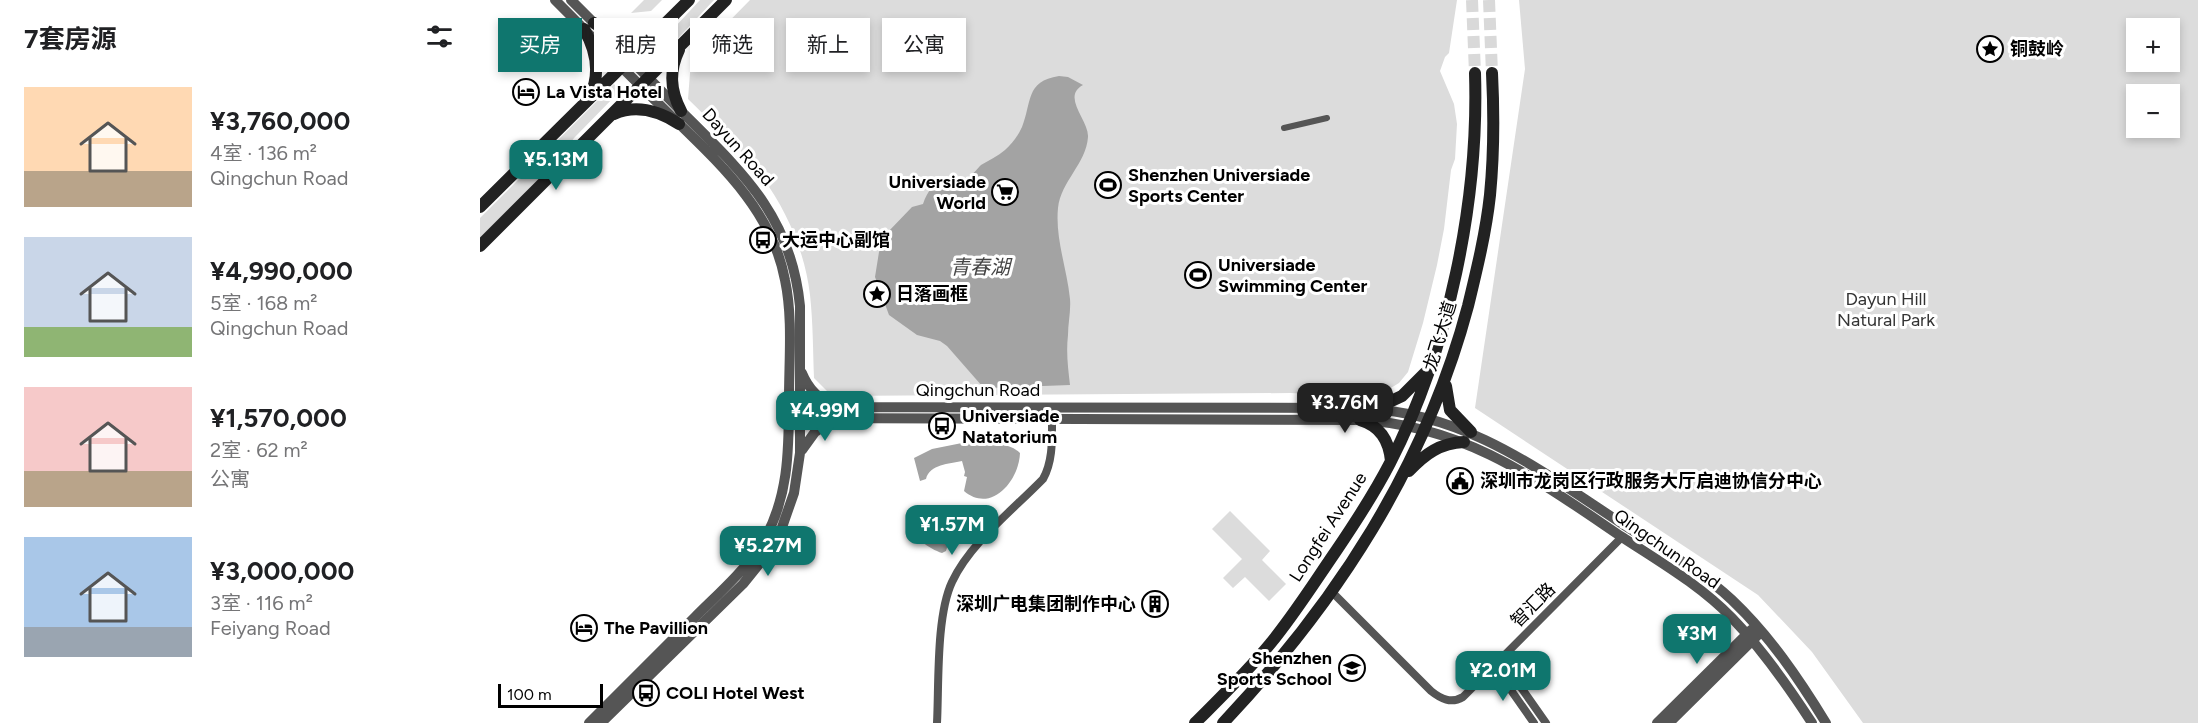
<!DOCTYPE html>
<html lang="zh">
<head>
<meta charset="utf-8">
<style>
  :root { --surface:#fff; --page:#f2f2f2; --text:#202124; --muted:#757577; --accent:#0f766e }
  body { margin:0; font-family:Figtree,"Noto Sans SC",sans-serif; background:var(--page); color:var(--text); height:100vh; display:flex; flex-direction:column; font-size:22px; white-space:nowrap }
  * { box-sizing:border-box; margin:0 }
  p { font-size:20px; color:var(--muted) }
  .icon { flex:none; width:33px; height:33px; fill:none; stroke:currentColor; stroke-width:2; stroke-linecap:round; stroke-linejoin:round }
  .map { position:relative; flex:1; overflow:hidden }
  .panel { display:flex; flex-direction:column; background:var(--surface); width:480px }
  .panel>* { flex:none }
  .top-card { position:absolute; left:18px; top:18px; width:570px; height:54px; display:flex; gap:12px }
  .fabs { position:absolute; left:1646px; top:18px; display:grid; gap:12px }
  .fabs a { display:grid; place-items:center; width:54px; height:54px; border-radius:0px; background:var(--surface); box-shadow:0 3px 9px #0003; font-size:30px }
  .scale { position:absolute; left:18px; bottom:15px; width:105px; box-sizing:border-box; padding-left:6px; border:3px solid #000; border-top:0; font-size:16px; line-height:21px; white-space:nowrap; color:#000; -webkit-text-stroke:4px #fff; paint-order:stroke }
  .price { position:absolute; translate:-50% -51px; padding:0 14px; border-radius:12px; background:var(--accent); color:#fff; font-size:20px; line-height:39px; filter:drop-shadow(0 2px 3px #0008) }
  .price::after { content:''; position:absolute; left:50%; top:36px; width:18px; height:14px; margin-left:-9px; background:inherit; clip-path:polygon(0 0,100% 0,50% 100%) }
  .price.on { background:#222; color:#fff }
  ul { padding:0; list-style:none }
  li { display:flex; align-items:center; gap:18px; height:150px; padding:0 24px }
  li span { display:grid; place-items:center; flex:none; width:168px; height:120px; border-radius:0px; color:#555 }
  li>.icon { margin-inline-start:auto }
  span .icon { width:72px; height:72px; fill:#fffc; stroke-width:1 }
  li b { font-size:26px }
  h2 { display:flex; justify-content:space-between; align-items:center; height:72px; padding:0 24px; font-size:26px }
  .chip { padding:0 21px; border-radius:0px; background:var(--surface); box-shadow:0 3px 9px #0003; font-size:21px; line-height:54px }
  .chip.on { background:var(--accent); color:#fff }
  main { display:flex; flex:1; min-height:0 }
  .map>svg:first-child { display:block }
</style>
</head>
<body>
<main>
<section class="panel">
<h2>7套房源<svg class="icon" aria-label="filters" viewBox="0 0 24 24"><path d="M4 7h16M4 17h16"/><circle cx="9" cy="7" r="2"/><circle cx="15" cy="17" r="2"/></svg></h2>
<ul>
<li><span style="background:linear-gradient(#ffd9b3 70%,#b9a48a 0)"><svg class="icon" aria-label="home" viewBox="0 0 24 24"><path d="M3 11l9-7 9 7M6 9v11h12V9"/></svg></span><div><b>¥3,760,000</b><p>4室 · 136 m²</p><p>Qingchun Road</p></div></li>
<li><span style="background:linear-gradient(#c9d6e8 75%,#8fb573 0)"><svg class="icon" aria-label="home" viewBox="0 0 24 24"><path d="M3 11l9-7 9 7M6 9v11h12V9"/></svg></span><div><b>¥4,990,000</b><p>5室 · 168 m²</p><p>Qingchun Road</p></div></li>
<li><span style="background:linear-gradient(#f6c9c9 70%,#b9a48a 0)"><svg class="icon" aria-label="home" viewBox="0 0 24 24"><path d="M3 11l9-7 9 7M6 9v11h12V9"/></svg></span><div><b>¥1,570,000</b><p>2室 · 62 m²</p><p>公寓</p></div></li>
<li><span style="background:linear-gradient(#a9c7e8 75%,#9aa5b1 0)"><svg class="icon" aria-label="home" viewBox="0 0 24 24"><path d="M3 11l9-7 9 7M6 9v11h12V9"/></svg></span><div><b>¥3,000,000</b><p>3室 · 116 m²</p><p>Feiyang Road</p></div></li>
</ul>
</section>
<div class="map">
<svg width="1718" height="723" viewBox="0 0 1718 723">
  <rect width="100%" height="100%" fill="#fff"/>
  <path fill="#dcdcdc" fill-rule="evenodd" d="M164,0H182L171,11L151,13Z
    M220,0H234L174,64L167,57Z
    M270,0H977L969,53L965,57L960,71L974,104L977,124L975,159L971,170L964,229L957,265L943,323L928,372L919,383L896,397L810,393L352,396L334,378C333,351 333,322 330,295C325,250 304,204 276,169C256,144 231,122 208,99L211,60Z
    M1039,0H1718V723H1383L1332,652L1278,595L995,408L1045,69ZM1656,28H1689V62H1656ZM1656,94H1689V128H1656Z
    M134,84L140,91L94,138L80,158L0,238V218Z
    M750,511L790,551L782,560L806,584L789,601L765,577L753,588L743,578L762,559L732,529Z"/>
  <path fill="#a3a3a3" d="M579,76L588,77L603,85C581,97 609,120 608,137C606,164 581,181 578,208C575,238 587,269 590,299C591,311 588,323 588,335C586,352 588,368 590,385L507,388L502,386L467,346L460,341L437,335L409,315L395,277L399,252L407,233L432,207L443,204C453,175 466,186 487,177C493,175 497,169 501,165C509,160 518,156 525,150C532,144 538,136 542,127C552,103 545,81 579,76Z
    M487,442C503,442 528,441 540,453C539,481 511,514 484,491L487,477L484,476L485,472L482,461C469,464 450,464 446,479L440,481L434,458L452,449Z
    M436,512L439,522L455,517L472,532L466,551L462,553C446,548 422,530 436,512Z"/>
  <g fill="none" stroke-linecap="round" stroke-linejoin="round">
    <path stroke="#d9d9d9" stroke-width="12" stroke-dasharray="12 6" stroke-linecap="butt" d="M992,0L995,73
      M1009,0L1012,73"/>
    <path stroke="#555" stroke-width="6" d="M804,128L847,118"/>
    <path stroke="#555" stroke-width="8" d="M851,591L951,691C961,699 971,704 983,697L1142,537
      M1021,659L1066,723
      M1014,666L1054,723
      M457,723C459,685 456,616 472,582C490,543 533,510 563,479C573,461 572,440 572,419"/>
    <path stroke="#555" stroke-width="10" d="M75,0C110,35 145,71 181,106C232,157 291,205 305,280C313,318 309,359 309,398C309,450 309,501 280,547C262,573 237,595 215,617C180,652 144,688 109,723
      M91,0C127,36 163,72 198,108C260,170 311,214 320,306V453L314,493L300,533L289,552L263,584L121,723
      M322,373C328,388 340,400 355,406
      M309,413L321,407L881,408C987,413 1058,469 1144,525C1180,548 1220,570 1252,600C1290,636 1319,679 1346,723
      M309,413L321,418L880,420C984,425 1059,481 1142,537C1180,562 1220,585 1252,618C1283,650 1308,686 1332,723
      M322,450L335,432L355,419
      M1177,723L1271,630
      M1189,723L1277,636"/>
    <path stroke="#222" stroke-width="12" d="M114,23C133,35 155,41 176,30
      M104,29C116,50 121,73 110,96
      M199,50C189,71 190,90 201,111
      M134,114C157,104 179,111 199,124
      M0,207L209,0
      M0,246L246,0
      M966,386L970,410L991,432
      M894,409L922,396L945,373
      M880,420C900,426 909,440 911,461
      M929,471C945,454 960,443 984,442
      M715,723C741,697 767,672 790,644C814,615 834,583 856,551C875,523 894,494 910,463C969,348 999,201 995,73
      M743,723C857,602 945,467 988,306C997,269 1006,232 1010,195C1014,154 1014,113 1012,73"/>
  </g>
  <defs>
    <symbol id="sight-ring" viewBox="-11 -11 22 22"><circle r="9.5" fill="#fff" stroke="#000" stroke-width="1.5"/><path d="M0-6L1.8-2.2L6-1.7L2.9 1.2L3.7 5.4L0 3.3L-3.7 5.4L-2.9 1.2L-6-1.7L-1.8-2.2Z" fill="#000"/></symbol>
    <symbol id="hotel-ring" viewBox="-11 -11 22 22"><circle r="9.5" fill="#fff" stroke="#000" stroke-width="1.5"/><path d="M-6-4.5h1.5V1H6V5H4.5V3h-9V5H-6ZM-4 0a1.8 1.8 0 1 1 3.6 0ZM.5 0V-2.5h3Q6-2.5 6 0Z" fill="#000"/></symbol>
    <symbol id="stadium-ring" viewBox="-11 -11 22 22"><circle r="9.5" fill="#fff" stroke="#000" stroke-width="1.5"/><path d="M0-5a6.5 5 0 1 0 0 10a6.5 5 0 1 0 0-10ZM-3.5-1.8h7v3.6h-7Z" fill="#000"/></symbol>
    <symbol id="supermarket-ring" viewBox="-11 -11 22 22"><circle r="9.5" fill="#fff" stroke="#000" stroke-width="1.5"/><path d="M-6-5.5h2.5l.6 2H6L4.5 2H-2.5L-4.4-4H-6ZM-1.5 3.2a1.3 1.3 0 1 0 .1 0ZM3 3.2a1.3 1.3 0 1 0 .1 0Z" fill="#000"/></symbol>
    <symbol id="bus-ring" viewBox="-11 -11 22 22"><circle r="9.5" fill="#fff" stroke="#000" stroke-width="1.5"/><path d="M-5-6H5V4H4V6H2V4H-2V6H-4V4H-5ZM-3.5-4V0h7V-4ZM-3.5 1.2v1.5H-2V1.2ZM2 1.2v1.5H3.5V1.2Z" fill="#000"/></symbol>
    <symbol id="civic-ring" viewBox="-11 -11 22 22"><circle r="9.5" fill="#fff" stroke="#000" stroke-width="1.5"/><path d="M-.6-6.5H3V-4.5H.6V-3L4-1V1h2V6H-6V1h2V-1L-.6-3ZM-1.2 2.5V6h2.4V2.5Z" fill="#000"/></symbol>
    <symbol id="building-ring" viewBox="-11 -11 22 22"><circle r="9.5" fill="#fff" stroke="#000" stroke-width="1.5"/><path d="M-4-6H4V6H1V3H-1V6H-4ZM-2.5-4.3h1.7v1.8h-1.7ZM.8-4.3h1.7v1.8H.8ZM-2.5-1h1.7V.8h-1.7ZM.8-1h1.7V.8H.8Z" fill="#000"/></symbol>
    <symbol id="school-ring" viewBox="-11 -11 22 22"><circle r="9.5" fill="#fff" stroke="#000" stroke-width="1.5"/><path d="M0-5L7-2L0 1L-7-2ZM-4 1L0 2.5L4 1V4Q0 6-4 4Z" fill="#000"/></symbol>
  </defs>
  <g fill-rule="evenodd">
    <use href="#sight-ring" x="1495" y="34" width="30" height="30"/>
    <use href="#hotel-ring" x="31" y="77" width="30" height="30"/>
    <use href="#stadium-ring" x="613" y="170" width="30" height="30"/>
    <use href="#supermarket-ring" x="510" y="177" width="30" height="30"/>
    <use href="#bus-ring" x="268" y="225" width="30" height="30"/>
    <use href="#stadium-ring" x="703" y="260" width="30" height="30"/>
    <use href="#sight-ring" x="382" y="279" width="30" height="30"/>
    <use href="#bus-ring" x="447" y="411" width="30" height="30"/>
    <use href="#civic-ring" x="965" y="466" width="30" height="30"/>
    <use href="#building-ring" x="660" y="589" width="30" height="30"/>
    <use href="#hotel-ring" x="89" y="613" width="30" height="30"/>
    <use href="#school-ring" x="857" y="653" width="30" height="30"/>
    <use href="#bus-ring" x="151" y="678" width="30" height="30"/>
  </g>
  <g text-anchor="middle" stroke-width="6" stroke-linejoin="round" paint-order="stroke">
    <g font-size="18" font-weight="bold" fill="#000" stroke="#fff" text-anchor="start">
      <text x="1530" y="55">铜鼓岭</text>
      <text x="66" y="98">La Vista Hotel</text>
      <text x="648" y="181">Shenzhen Universiade<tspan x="648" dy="21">Sports Center</tspan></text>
      <text x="506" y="188" text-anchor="end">Universiade<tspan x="506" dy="21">World</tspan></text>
      <text x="302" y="246">大运中心副馆</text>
      <text x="738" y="271">Universiade<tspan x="738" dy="21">Swimming Center</tspan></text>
      <text x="416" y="300">日落画框</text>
      <text x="482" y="422">Universiade<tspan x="482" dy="21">Natatorium</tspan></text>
      <text x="1000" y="487">深圳市龙岗区行政服务大厅启迪协信分中心</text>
      <text x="656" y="610" text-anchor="end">深圳广电集团制作中心</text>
      <text x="124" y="634">The Pavillion</text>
      <text x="852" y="664" text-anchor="end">Shenzhen<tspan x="852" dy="21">Sports School</tspan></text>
      <text x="186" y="699">COLI Hotel West</text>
    </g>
    <g font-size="18" fill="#000" stroke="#fff">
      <text transform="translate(258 147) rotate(48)" y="6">Dayun Road</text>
      <text transform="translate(960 336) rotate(-73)" y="6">龙飞大道</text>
      <text x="498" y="396">Qingchun Road</text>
      <text transform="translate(848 527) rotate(-57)" y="6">Longfei Avenue</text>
      <text transform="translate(1187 549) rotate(35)" y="6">Qingchun Road</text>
      <text transform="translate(1053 605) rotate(-45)" y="6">智汇路</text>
    </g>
    <g font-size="18" fill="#333" stroke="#fff">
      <text x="1406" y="305">Dayun Hill<tspan x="1406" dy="21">Natural Park</tspan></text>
    </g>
    <g font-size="20" font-style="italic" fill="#444" stroke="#fff">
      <text x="500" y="274">青春湖</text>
    </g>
  </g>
</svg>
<div class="fabs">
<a>+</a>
<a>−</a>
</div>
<div class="scale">100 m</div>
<b class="price" style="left:76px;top:191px">¥5.13M</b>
<b class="price on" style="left:865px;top:434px">¥3.76M</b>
<b class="price" style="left:345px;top:442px">¥4.99M</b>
<b class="price" style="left:472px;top:556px">¥1.57M</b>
<b class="price" style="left:288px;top:577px">¥5.27M</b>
<b class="price" style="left:1217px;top:665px">¥3M</b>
<b class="price" style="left:1023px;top:702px">¥2.01M</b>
<div class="top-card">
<a class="chip on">买房</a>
<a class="chip">租房</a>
<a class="chip">筛选</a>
<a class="chip">新上</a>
<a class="chip">公寓</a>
</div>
</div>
</main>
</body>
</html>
